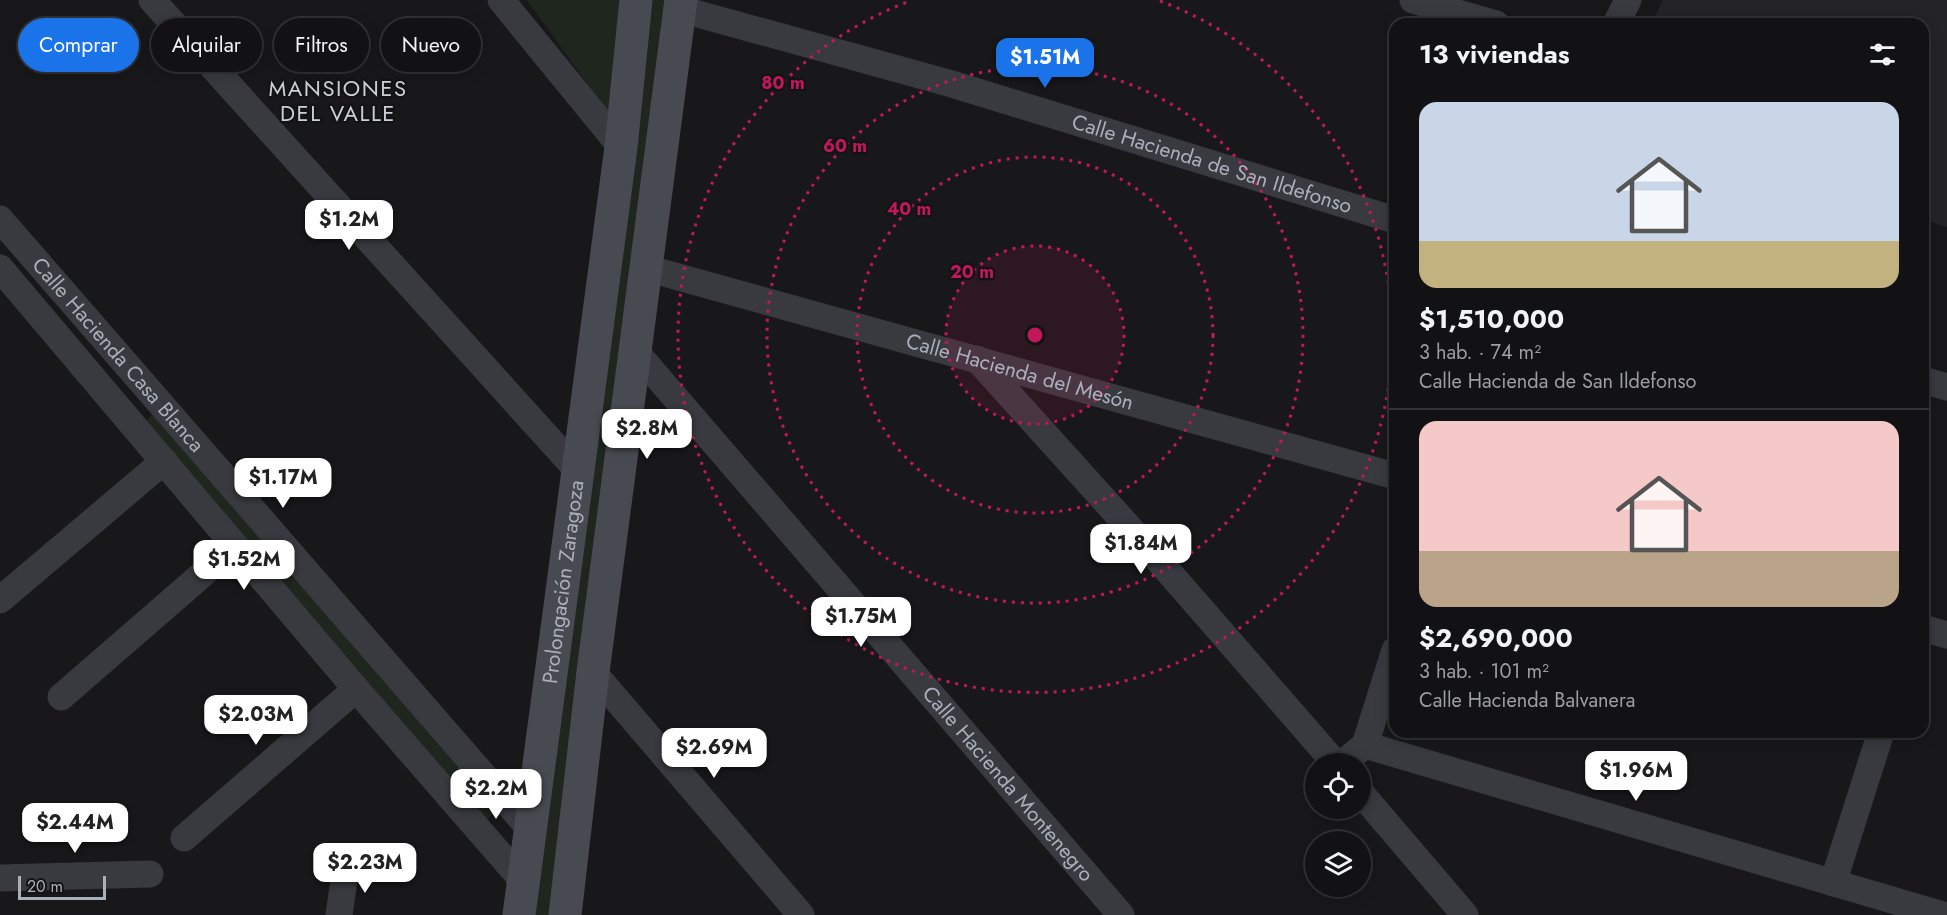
<!DOCTYPE html>
<html lang="es">
<head>
<meta charset="utf-8">
<style>
  :root { --surface:#121214; --page:#1b1b1d; --text:#f1f3f6; --muted:#9c9ea0; --line:#313234; --accent:#1a73e8 }
  body { margin:0; font-family:Jost,sans-serif; background:var(--page); color:var(--text); height:100vh; display:flex; flex-direction:column; font-size:22px; white-space:nowrap }
  * { box-sizing:border-box; margin:0 }
  p { font-size:20px; color:var(--muted) }
  .icon { flex:none; width:33px; height:33px; fill:none; stroke:currentColor; stroke-width:2; stroke-linecap:round; stroke-linejoin:round }
  .map { position:relative; flex:1; overflow:hidden }
  .details { position:absolute; left:1389px; top:18px; width:540px; height:720px; display:flex; flex-direction:column; background:var(--surface); border-radius:18px; box-shadow:0 3px 15px #0003,0 0 0 2px var(--line) }
  .details>* { flex:none }
  .banner { position:absolute; left:18px; top:18px; width:570px; height:54px; display:flex; gap:12px }
  .tools { position:absolute; left:1305px; top:753px; display:grid; gap:12px }
  .tools a { display:grid; place-items:center; width:66px; height:66px; border-radius:50%; background:var(--surface); box-shadow:0 3px 15px #0003,0 0 0 2px var(--line); font-size:30px }
  .scale { position:absolute; left:18px; bottom:15px; width:88px; box-sizing:border-box; padding-left:6px; border:3px solid #aab0bb; border-top:0; font-size:16px; line-height:21px; white-space:nowrap; color:#aab0bb; -webkit-text-stroke:4px #131315; paint-order:stroke }
  .price { position:absolute; translate:-50% -51px; padding:0 14px; border-radius:12px; background:#fff; color:#222; font-size:20px; line-height:39px; filter:drop-shadow(0 2px 3px #0008) }
  .price::after { content:''; position:absolute; left:50%; top:36px; width:18px; height:14px; margin-left:-9px; background:inherit; clip-path:polygon(0 0,100% 0,50% 100%) }
  .price.on { background:var(--accent); color:#fff }
  ul { padding:0; list-style:none }
  li { display:grid; align-content:center; gap:12px; height:318px; padding:0 30px }
  li+li { border-top:2px solid var(--line) }
  li span { display:grid; place-items:center; height:186px; border-radius:18px; color:#555 }
  li>.icon { margin-inline-start:auto }
  span .icon { width:108px; height:108px; fill:#fffc; stroke-width:1 }
  li b { font-size:26px }
  h2 { display:flex; justify-content:space-between; align-items:center; height:72px; padding:0 30px; font-size:26px }
  .pill { padding:0 21px; border-radius:27px; background:var(--surface); box-shadow:0 3px 15px #0003,0 0 0 2px var(--line); font-size:21px; line-height:54px }
  .pill.on { background:var(--accent); color:#fff }
  .map>svg:first-child { display:block }
</style>
</head>
<body>
<div class="map">
<svg width="1947" height="915" viewBox="0 0 1947 915">
  <rect width="100%" height="100%" fill="#18181a"/>
  <path fill="#242427" d="M1663,0H1947V227L1923,220V24H1651Z"/>
  <path fill="#1e261e" d="M527,0H627L614,121Z
    M636,0H681L565,915H519Z
    M159,408L505,805L485,821L141,425Z"/>
  <g fill="none" stroke-linecap="round" stroke-linejoin="round">
    <g stroke="#393a40" stroke-width="27">
      <path d="M152,0L579,472"/>
      <path d="M501,0L621,147"/>
      <path d="M1413,0L1496,24"/>
      <path id="s1" d="M680,9L952,84L1395,220"/>
      <path d="M1616,24L1628,0"/>
      <path id="s2" d="M0,219L530,829"/>
      <path d="M0,268L356,689L524,882"/>
      <path id="s3" d="M646,268L1395,476"/>
      <path id="s4" d="M636,352L1121,915"/>
      <path d="M977,359L1154,555L1336,764"/>
      <path d="M1923,380L1947,387"/>
      <path d="M0,600L164,461"/>
      <path d="M1923,628L1947,635"/>
      <path d="M593,672L801,915"/>
      <path d="M61,697L235,546"/>
      <path d="M1365,745L1395,650"/>
      <path d="M1342,764L1365,745L1943,915"/>
      <path d="M1360,792L1465,915"/>
      <path d="M184,838L356,689"/>
      <path d="M0,878L150,874"/>
      <path d="M1833,883L1881,732"/>
      <path d="M339,915L346,866"/>
    </g>
    <g stroke="#474a50" stroke-width="33">
      <path id="s5" d="M519,915L621,147L636,0"/>
      <path d="M565,915L593,672L681,0"/>
    </g>
  </g>
  <circle cx="1035" cy="335" r="89" fill="#c2185b" fill-opacity=".12"/>
  <g fill="none" stroke="#c2185b" stroke-width="3" stroke-dasharray="3 6">
    <circle cx="1035" cy="335" r="89"/>
    <circle cx="1035" cy="335" r="178"/>
    <circle cx="1035" cy="335" r="268"/>
    <path d="M1160 1A357 357 0 1 1 910 1"/>
  </g>
  <g text-anchor="middle" stroke-width="4.5" stroke-linejoin="round" paint-order="stroke">
    <g font-size="21" fill="#aab0bb" stroke="#131315">
      <text dy="7" stroke="none"><textPath href="#s1" startOffset="554">Calle Hacienda de San Ildefonso</textPath></text>
      <text dy="7" stroke="none"><textPath href="#s2" startOffset="180">Calle Hacienda Casa Blanca</textPath></text>
      <text dy="7" stroke="none"><textPath href="#s3" startOffset="388">Calle Hacienda del Mesón</textPath></text>
      <text dy="7" stroke="none"><textPath href="#s5" startOffset="336">Prolongación Zaragoza</textPath></text>
      <text dy="7" stroke="none"><textPath href="#s4" startOffset="570">Calle Hacienda Montenegro</textPath></text>
    </g>
    <g font-size="22" letter-spacing="1.5" fill="#cbcfd6" stroke="#131315">
      <text x="338" y="96">MANSIONES<tspan x="338" dy="25">DEL VALLE</tspan></text>
    </g>
  </g>
  <circle cx="1035" cy="335" r="9" fill="#c2185b" stroke="#131315" stroke-width="3"/>
  <g font-size="18" text-anchor="middle" font-weight="bold" fill="#c2185b" stroke="#131315" stroke-width="4.5" stroke-linejoin="round" paint-order="stroke">
    <text x="783" y="89">80 m</text>
    <text x="845" y="152">60 m</text>
    <text x="909" y="215">40 m</text>
    <text x="972" y="278">20 m</text>
  </g>
</svg>
<div class="tools">
<a><svg class="icon" aria-label="locate" viewBox="0 0 24 24"><circle cx="12" cy="12" r="6"/><path d="M12 2v4M12 18v4M2 12h4M18 12h4"/></svg></a>
<a><svg class="icon" aria-label="layers" viewBox="0 0 24 24"><path d="M12 4l9 5-9 5-9-5zM3 14l9 5 9-5"/></svg></a>
</div>
<div class="scale">20 m</div>
<b class="price on" style="left:1045px;top:89px">$1.51M</b>
<b class="price" style="left:349px;top:251px">$1.2M</b>
<b class="price" style="left:647px;top:460px">$2.8M</b>
<b class="price" style="left:283px;top:509px">$1.17M</b>
<b class="price" style="left:1141px;top:575px">$1.84M</b>
<b class="price" style="left:244px;top:591px">$1.52M</b>
<b class="price" style="left:861px;top:648px">$1.75M</b>
<b class="price" style="left:256px;top:746px">$2.03M</b>
<b class="price" style="left:714px;top:779px">$2.69M</b>
<b class="price" style="left:1636px;top:802px">$1.96M</b>
<b class="price" style="left:496px;top:820px">$2.2M</b>
<b class="price" style="left:75px;top:854px">$2.44M</b>
<b class="price" style="left:365px;top:894px">$2.23M</b>
<div class="banner">
<a class="pill on">Comprar</a>
<a class="pill">Alquilar</a>
<a class="pill">Filtros</a>
<a class="pill">Nuevo</a>
</div>
<section class="details">
<h2>13 viviendas<svg class="icon" aria-label="filters" viewBox="0 0 24 24"><path d="M4 7h16M4 17h16"/><circle cx="9" cy="7" r="2"/><circle cx="15" cy="17" r="2"/></svg></h2>
<ul>
<li><span style="background:linear-gradient(#c9d6e8 75%,#c2b280 0)"><svg class="icon" aria-label="home" viewBox="0 0 24 24"><path d="M3 11l9-7 9 7M6 9v11h12V9"/></svg></span><div><b>$1,510,000</b><p>3 hab. · 74 m²</p><p>Calle Hacienda de San Ildefonso</p></div></li>
<li><span style="background:linear-gradient(#f6c9c9 70%,#b9a48a 0)"><svg class="icon" aria-label="home" viewBox="0 0 24 24"><path d="M3 11l9-7 9 7M6 9v11h12V9"/></svg></span><div><b>$2,690,000</b><p>3 hab. · 101 m²</p><p>Calle Hacienda Balvanera</p></div></li>
</ul>
</section>
</div>
</body>
</html>
